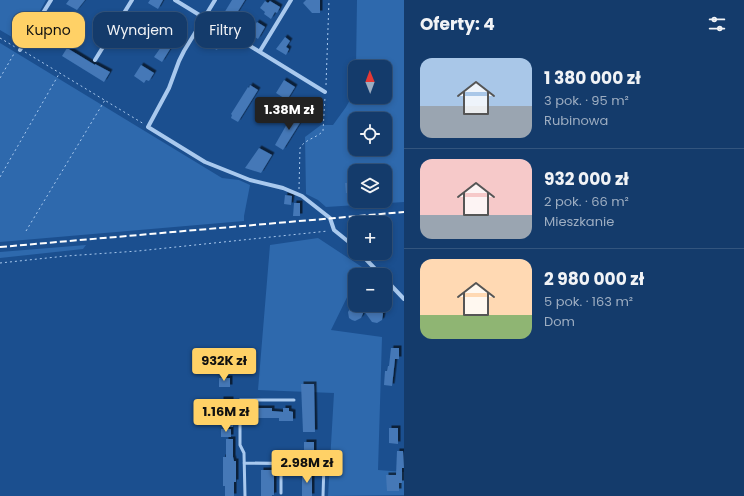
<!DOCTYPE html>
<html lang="pl">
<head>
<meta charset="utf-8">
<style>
  :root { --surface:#143b6b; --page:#1d4271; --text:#f1f3f6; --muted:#9dadc1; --line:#33557e; --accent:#ffd166 }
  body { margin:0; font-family:Poppins,sans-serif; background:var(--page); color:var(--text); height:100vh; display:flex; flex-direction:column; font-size:15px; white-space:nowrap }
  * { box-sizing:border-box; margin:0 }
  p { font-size:13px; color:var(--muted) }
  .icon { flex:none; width:22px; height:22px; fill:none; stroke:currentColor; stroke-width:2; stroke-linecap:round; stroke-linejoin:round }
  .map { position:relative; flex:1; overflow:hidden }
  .drawer { display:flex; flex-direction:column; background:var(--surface); width:340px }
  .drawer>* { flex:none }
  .banner { position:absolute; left:12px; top:12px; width:332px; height:36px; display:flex; gap:8px }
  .needle { width:26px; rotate:359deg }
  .buttons { position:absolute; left:348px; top:60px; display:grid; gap:8px }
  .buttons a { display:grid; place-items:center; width:44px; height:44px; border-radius:8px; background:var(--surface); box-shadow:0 2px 6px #0003,0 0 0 1px var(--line); font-size:20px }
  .price { position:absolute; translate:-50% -34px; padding:0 9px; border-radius:4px; background:var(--accent); color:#111; font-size:13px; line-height:26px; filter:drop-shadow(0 1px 2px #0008) }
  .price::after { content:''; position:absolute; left:50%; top:24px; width:12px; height:9px; margin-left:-6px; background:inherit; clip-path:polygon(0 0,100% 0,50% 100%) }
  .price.on { background:#222; color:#fff }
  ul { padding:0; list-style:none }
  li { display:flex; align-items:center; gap:12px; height:100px; padding:0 16px }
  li+li { border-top:1px solid var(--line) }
  li span { display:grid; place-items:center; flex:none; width:112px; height:80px; border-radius:12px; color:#555 }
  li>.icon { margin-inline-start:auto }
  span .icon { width:48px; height:48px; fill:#fffc; stroke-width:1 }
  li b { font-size:17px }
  h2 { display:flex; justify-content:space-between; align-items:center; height:48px; padding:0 16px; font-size:17px }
  .chip { padding:0 14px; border-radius:12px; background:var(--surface); box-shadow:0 2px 6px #0003,0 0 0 1px var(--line); font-size:14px; line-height:36px }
  .chip.on { background:var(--accent); color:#111 }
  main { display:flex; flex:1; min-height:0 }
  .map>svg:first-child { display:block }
</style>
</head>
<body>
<main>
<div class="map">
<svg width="404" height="496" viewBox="0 0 404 496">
  <defs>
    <filter id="shadow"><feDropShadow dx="2.5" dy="-2.5" stdDeviation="0" flood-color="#0009"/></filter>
  </defs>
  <rect width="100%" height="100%" fill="#1b4f8f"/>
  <path fill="#2e69ad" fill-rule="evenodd" d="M0,0H46L22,43L0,30Z
    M357,0H404V202L326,207L318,200L306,194L305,137L321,125H333L346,107L355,91V97H385V67H356ZM355,119H385V149H355ZM355,171H385V201H355Z
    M0,43L222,178L239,180L250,185L244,216V221L0,242Z
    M318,238L362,267L358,275H355V281L331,330L382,337L378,470L404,472V495L328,496L334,393L258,390L270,245Z
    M86,245L83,249L0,258V252Z"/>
  <path fill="#4478b7" filter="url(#shadow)" d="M69,0H85L77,10L66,4Z
    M150,0H163L158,9L148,3Z
    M232,0H245L230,24L221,18Z
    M306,0H320V13H312L303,3Z
    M265,1L268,3L270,1L280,7L277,13L275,12L271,19L264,14L265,12L260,8Z
    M257,22L265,27L258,39L249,33Z
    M166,26L180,33L162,62L154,57L168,37L161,33Z
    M212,32L222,38L217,50L207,45L211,39L209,38Z
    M285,37L290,41L286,47L289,49L286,55L276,49Z
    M67,48L95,65V64L110,72L104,82L62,56Z
    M141,65L154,73L149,81L146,80L144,83L134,76Z
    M284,80L295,87L287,100L276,93Z
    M250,85L258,90L238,122L231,118L232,115L231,114L248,87L249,88Z
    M295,113L303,118L283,150L275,145L288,122Z
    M259,148L272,155L261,173L245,168Z
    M345,183H355V193H346Z
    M285,195L292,196L291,205L284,204Z
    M294,203H300V216H293Z
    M358,305H376V308L382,311L383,314L382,320L377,323L372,322L364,311L361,318L355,321L352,320L349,318L348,312L351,307Z
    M391,348H399V359H395L392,386L384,385L385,371H387L388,366H389Z
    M219,378H230V387H219Z
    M301,384H314L315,432H303Z
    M221,399H231V408H221Z
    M245,408H272V411L283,412V408H289V411L293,412V421H279V418H246Z
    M226,417H233V427H226Z
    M389,428H398V444L389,443Z
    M221,429H231V437H221Z
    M226,439H233V457L234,461H236V482H234V496H225V486H223V457H226Z
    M304,442H314V456H304Z
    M397,451H403L404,468H402V483H399V491H387L386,475H396Z
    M261,470H272V474H274V495H272V496H261Z
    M302,473H312V496H302Z"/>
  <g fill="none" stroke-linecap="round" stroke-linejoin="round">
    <path stroke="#a9c9ee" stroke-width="1" stroke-dasharray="2 3" stroke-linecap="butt" d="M0,38L15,47
      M25,52L144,124
      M0,78L15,52
      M326,85L329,0
      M0,177L59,74
      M299,189L300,148C305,139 317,138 323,131L325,97
      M26,231L105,100
      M0,263L66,256L138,251L328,231"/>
    <path stroke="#a9c9ee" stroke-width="3" d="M244,463L324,464L323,496
      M281,493V464
      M245,496L244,453L240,445V400H294"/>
    <path stroke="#a9c9ee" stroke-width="4" d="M175,0L325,92
      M215,0L184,51L179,61L169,88L148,127L205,162L250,180L283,188L302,196L330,218L334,230L355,247
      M20,50L51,0
      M260,51L291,0
      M95,60L132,0
      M360,253L381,275
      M385,279L404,299"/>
    <path stroke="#fff" stroke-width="2" stroke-dasharray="7 3" stroke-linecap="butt" d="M0,247L404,212"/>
  </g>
</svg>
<div class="buttons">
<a><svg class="needle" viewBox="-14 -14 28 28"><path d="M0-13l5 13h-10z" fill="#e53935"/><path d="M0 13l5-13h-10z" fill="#9dadc1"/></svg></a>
<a><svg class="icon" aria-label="locate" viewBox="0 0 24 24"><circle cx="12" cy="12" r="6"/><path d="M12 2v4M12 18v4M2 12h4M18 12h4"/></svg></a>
<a><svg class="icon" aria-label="layers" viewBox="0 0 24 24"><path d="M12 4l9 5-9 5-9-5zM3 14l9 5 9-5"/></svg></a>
<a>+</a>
<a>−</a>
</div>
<b class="price on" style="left:289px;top:131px">1.38M zł</b>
<b class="price" style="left:224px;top:382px">932K zł</b>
<b class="price" style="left:226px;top:433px">1.16M zł</b>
<b class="price" style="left:307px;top:484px">2.98M zł</b>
<div class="banner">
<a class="chip on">Kupno</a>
<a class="chip">Wynajem</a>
<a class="chip">Filtry</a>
</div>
</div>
<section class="drawer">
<h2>Oferty: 4<svg class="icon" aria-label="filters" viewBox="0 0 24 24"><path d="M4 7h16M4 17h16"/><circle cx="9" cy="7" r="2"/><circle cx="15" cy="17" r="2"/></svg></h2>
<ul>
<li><span style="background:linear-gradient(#a9c7e8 60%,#9aa5b1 0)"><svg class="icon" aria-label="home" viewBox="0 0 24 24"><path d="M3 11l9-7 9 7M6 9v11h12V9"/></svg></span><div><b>1 380 000 zł</b><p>3 pok. · 95 m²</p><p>Rubinowa</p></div></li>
<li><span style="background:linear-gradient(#f6c9c9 70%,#9aa5b1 0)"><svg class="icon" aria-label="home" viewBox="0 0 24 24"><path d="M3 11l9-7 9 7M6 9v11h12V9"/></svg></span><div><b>932 000 zł</b><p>2 pok. · 66 m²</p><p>Mieszkanie</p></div></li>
<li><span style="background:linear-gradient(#ffd9b3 70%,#8fb573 0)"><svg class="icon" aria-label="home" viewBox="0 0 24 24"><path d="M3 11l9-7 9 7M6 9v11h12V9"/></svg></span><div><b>2 980 000 zł</b><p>5 pok. · 163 m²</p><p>Dom</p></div></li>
</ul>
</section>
</main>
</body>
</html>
